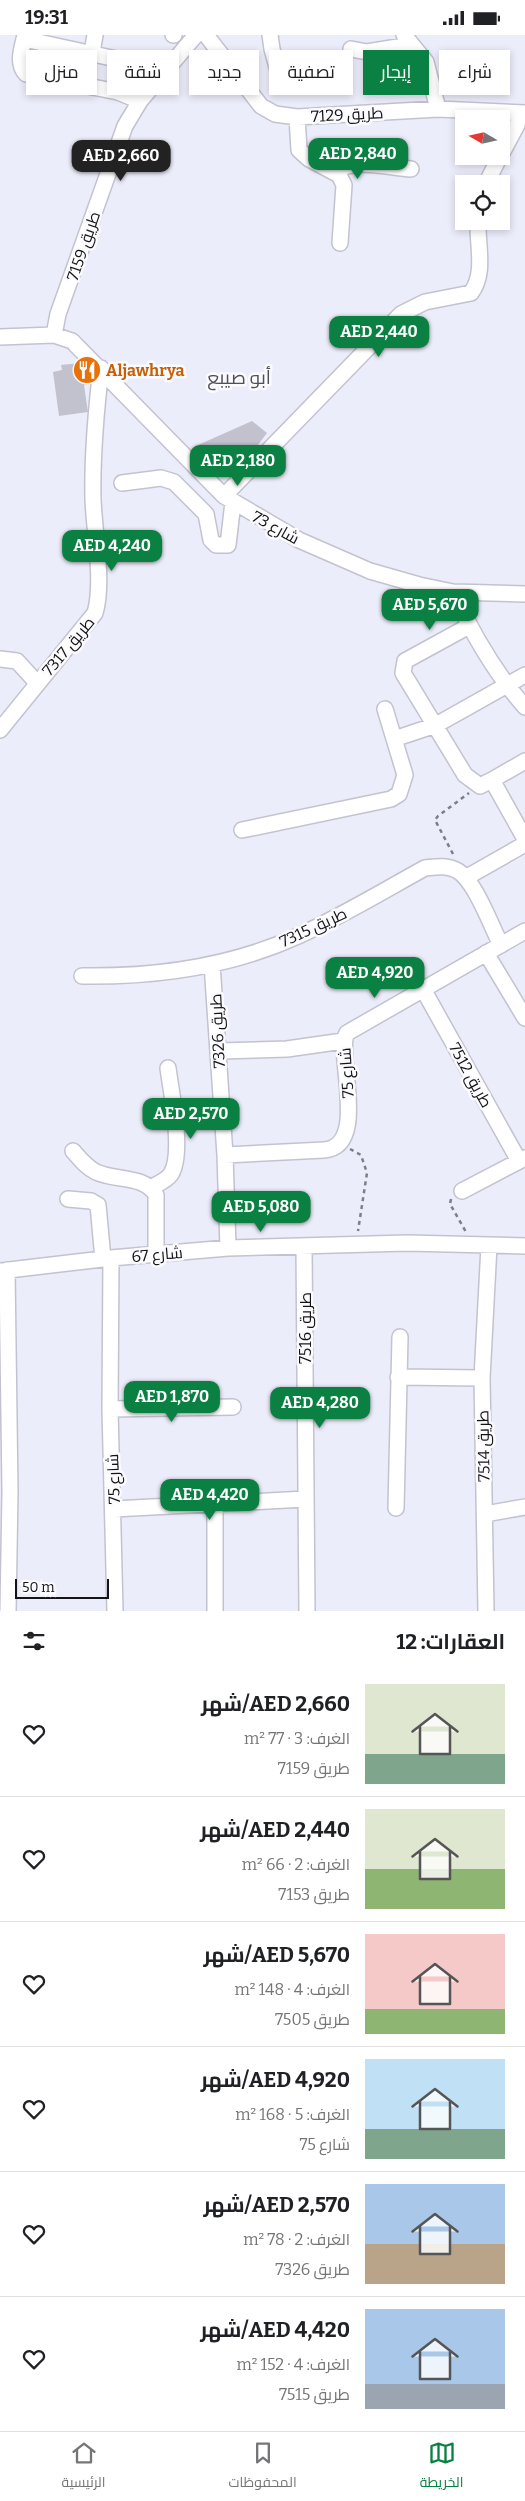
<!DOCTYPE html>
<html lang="ar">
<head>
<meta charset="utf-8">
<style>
  :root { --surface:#fff; --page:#f6f6f6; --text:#202124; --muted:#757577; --line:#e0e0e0; --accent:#0b8043 }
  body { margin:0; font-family:Bitter,Cairo,serif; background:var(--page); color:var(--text); direction:rtl; height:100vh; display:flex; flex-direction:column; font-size:19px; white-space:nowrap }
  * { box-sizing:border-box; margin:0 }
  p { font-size:16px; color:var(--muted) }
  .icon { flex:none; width:28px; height:28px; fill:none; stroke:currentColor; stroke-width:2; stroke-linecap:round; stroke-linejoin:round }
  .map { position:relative; height:1576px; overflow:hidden; direction:ltr }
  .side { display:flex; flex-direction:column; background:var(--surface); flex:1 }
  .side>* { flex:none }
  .guide { position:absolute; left:15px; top:15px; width:495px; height:45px; direction:rtl; display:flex; gap:10px }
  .needle { width:32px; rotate:279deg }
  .controls { position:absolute; left:455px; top:75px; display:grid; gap:10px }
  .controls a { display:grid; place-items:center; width:55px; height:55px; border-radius:0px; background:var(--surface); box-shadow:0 2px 8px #0003; font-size:25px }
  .scale { position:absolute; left:15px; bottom:12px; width:94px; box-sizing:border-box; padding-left:5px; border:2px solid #141418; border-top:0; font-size:14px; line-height:18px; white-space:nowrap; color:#141418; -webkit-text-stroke:4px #fbfbfe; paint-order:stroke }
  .price { position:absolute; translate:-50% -42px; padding:0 11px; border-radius:10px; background:var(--accent); color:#fff; font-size:16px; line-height:32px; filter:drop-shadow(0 1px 2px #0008) }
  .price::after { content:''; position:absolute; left:50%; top:30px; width:15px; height:11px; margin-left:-8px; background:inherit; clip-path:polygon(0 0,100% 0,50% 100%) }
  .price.active { background:#222; color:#fff }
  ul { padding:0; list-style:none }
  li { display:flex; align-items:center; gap:15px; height:125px; padding:0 20px }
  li+li { border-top:1px solid var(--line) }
  li span { display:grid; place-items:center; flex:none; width:140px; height:100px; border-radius:0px; color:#555 }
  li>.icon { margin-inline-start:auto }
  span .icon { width:60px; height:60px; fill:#fffc; stroke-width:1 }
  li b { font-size:21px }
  h2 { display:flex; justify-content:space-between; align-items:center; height:60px; padding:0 20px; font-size:21px }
  .chip { padding:0 18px; border-radius:0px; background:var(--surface); box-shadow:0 2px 8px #0003; font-size:18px; line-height:45px }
  .chip.active { background:var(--accent); color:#fff }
  .status { display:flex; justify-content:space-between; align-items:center; height:35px; padding:0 25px; background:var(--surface); direction:ltr }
  .status svg { height:14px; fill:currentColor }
  .tab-bar { display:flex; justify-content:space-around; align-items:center; height:70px; border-top:1px solid var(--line); background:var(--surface); font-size:14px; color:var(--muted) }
  .tab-bar a { display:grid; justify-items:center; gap:2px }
  .tab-bar .active { color:var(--accent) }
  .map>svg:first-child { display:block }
</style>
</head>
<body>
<div class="status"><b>19:31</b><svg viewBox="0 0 49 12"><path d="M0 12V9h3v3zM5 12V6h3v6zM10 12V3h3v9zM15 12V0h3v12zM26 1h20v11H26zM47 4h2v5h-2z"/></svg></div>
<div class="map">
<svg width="525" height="1576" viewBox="0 0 525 1576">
  <rect width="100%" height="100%" fill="#ecedfa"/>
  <path fill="#c1c2ce" d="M90,327L93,348L84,350L88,377L59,381L53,337L62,335L61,330Z
    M252,386L267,398L238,436L226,438L198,410Z"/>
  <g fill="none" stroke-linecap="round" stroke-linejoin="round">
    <defs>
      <path id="minor" d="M25,0C22,13 16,29 26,39L118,57L140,66
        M173,0H174
        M206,0L261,71L275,79L297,82L438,74L525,78
        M270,0L272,14L282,50
        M404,0L426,27L438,74
        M24,4L167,35
        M351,14L367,17L410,10
        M92,18L95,0
        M297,82L299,115L309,124L339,140L344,150L340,208
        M501,120L517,90L520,78
        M333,137C355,123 386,132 411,134
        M486,149L500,121
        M54,300L58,279L125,91L140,66L196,0
        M0,302L54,300L72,306L224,461L299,505L370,536L419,550L453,557L525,559
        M122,448L161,443L174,447L206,479L211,505L216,510H228L233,467
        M224,461L401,279L425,267L471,258C486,238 477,210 478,186
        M453,557C472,598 495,638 525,672
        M469,591L405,626L403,638L465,740L480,751L492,745L525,804
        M0,624L17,626L37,648
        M0,695L95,578C104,548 94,496 93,464C92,420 96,376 101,333
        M394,704L436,690L525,640
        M492,745L525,726
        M242,795L391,764L399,759L405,740L385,674
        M467,842L525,809
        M486,918L525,983
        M212,929L225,1120L228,1213
        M82,941C155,942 230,932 298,901C342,881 383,856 425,833C436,832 446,830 456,835C474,843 491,891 501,910
        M423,954L519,1126
        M218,1016L287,1014L343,1006
        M73,1116C80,1124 86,1132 96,1137C115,1146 145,1140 156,1160V1219
        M225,1120L324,1115C370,1112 335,1016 347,998L525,896
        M152,1152C158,1149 167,1145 171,1139C184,1118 171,1057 168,1033
        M462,1156L525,1123
        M68,1164L91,1166L98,1170L103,1224
        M304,1212L307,1576
        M111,1223L110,1374L115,1576
        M7,1235L10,1457L8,1576
        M0,1236L111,1223L228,1213L407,1208L525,1211
        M398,1342L482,1343
        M110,1374L233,1372
        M396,1473L400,1302
        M114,1474L305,1464
        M485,1479L525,1472
        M215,1576V1470
        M486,1576L482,1343L489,1211"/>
    </defs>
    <use href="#minor" stroke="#c2c3cf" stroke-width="18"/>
    <path stroke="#7d7e86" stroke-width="2.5" stroke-dasharray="4 4" stroke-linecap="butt" d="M453,819L435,785L438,781L469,758
      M350,1114L361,1120L367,1138L358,1196
      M451,1164L450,1169L466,1197"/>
    <use href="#minor" stroke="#fff" stroke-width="15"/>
  </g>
  <defs>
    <symbol id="restaurant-disc" viewBox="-11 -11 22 22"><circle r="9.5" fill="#e8710a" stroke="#fbfbfe"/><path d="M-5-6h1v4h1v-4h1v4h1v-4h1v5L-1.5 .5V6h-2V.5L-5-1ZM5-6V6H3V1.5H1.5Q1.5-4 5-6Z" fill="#fff"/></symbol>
  </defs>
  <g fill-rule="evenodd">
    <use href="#restaurant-disc" x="71" y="319" width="32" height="32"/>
  </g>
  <g text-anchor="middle" stroke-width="5" stroke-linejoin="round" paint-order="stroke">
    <g font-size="16" fill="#141418" stroke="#fbfbfe">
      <text transform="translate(347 79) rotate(-3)" y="6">طريق 7129</text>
      <text transform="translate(83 211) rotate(-71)" y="6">طريق 7159</text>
      <text transform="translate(276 492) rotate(29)" y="6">شارع 73</text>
      <text transform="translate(68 611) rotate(-50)" y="6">طريق 7317</text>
      <text transform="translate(313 892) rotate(-25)" y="6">طريق 7315</text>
      <text transform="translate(217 996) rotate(-93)" y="6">طريق 7326</text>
      <text transform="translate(346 1038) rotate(-94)" y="6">شارع 75</text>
      <text transform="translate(471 1040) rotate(61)" y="6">طريق 7512</text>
      <text transform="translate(157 1219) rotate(-5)" y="6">شارع 67</text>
      <text transform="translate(305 1293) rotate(-90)" y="6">طريق 7516</text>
      <text transform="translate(483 1411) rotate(-91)" y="6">طريق 7514</text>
      <text transform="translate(113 1444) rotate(-92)" y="6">شارع 75</text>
    </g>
    <g font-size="16" font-weight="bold" fill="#c56008" stroke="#fbfbfe" text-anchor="start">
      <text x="106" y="341">Aljawhrya</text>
    </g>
    <g font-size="19" fill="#4f505a" stroke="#fbfbfe">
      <text x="239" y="349">أبو صيبع</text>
    </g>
  </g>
</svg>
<div class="controls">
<a><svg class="needle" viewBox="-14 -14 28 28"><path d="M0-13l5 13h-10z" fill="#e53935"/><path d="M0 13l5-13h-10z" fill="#757577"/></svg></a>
<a><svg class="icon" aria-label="locate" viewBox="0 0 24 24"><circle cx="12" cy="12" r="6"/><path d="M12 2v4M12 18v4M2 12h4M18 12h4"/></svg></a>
</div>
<div class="scale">50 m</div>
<b class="price" style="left:358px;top:145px">AED 2,840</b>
<b class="price active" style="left:121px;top:147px">AED 2,660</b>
<b class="price" style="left:379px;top:323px">AED 2,440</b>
<b class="price" style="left:238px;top:452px">AED 2,180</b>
<b class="price" style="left:112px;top:537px">AED 4,240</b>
<b class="price" style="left:430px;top:596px">AED 5,670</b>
<b class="price" style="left:375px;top:964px">AED 4,920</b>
<b class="price" style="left:191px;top:1105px">AED 2,570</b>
<b class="price" style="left:261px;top:1198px">AED 5,080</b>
<b class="price" style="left:172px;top:1388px">AED 1,870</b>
<b class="price" style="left:320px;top:1394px">AED 4,280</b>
<b class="price" style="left:210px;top:1486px">AED 4,420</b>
<div class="guide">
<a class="chip">شراء</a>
<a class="chip active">إيجار</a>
<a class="chip">تصفية</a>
<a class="chip">جديد</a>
<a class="chip">شقة</a>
<a class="chip">منزل</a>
</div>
</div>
<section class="side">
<h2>العقارات: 12<svg class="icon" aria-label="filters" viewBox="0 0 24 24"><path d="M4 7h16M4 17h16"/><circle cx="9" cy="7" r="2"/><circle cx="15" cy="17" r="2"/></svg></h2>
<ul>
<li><span style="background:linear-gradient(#dfe7d0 70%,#7fa58c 0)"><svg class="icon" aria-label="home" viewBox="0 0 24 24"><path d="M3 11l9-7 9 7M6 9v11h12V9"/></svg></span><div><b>AED 2,660/شهر</b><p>الغرف: 3 · 77 m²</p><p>طريق 7159</p></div><svg class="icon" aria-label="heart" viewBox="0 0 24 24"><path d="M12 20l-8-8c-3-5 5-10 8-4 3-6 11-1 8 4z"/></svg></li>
<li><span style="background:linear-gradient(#dfe7d0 60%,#8fb573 0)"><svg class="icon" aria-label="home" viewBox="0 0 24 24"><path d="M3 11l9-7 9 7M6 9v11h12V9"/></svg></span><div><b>AED 2,440/شهر</b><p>الغرف: 2 · 66 m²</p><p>طريق 7153</p></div><svg class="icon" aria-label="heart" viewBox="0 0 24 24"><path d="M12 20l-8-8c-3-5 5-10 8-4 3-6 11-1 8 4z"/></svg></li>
<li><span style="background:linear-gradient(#f6c9c9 75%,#8fb573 0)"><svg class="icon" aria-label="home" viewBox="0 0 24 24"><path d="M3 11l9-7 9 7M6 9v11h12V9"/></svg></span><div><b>AED 5,670/شهر</b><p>الغرف: 4 · 148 m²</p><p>طريق 7505</p></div><svg class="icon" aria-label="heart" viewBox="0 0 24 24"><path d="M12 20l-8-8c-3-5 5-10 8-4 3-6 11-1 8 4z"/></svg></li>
<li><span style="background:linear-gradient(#bfe0f5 70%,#7fa58c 0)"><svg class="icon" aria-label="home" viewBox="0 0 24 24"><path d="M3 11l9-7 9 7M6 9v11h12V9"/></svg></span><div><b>AED 4,920/شهر</b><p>الغرف: 5 · 168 m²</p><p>شارع 75</p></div><svg class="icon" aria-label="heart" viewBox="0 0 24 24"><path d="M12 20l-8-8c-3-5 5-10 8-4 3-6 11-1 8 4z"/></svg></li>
<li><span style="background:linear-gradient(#a9c7e8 60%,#b9a48a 0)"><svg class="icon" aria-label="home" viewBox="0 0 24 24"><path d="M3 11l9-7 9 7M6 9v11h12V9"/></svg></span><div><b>AED 2,570/شهر</b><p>الغرف: 2 · 78 m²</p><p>طريق 7326</p></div><svg class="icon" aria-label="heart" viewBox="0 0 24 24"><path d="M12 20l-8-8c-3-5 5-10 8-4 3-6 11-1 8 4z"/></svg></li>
<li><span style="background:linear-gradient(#a9c7e8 75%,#9aa5b1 0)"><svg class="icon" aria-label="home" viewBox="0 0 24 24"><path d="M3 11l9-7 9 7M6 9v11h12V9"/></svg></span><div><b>AED 4,420/شهر</b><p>الغرف: 4 · 152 m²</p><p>طريق 7515</p></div><svg class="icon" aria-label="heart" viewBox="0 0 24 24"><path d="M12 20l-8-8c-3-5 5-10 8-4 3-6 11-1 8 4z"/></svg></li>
</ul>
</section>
<nav class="tab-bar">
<a class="active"><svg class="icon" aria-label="map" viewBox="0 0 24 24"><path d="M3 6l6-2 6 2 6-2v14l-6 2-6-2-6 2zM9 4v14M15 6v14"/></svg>الخريطة</a>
<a><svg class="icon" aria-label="saved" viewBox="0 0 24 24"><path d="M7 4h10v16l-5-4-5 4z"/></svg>المحفوظات</a>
<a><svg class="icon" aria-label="home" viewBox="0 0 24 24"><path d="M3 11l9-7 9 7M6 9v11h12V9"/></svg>الرئيسية</a>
</nav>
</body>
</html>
